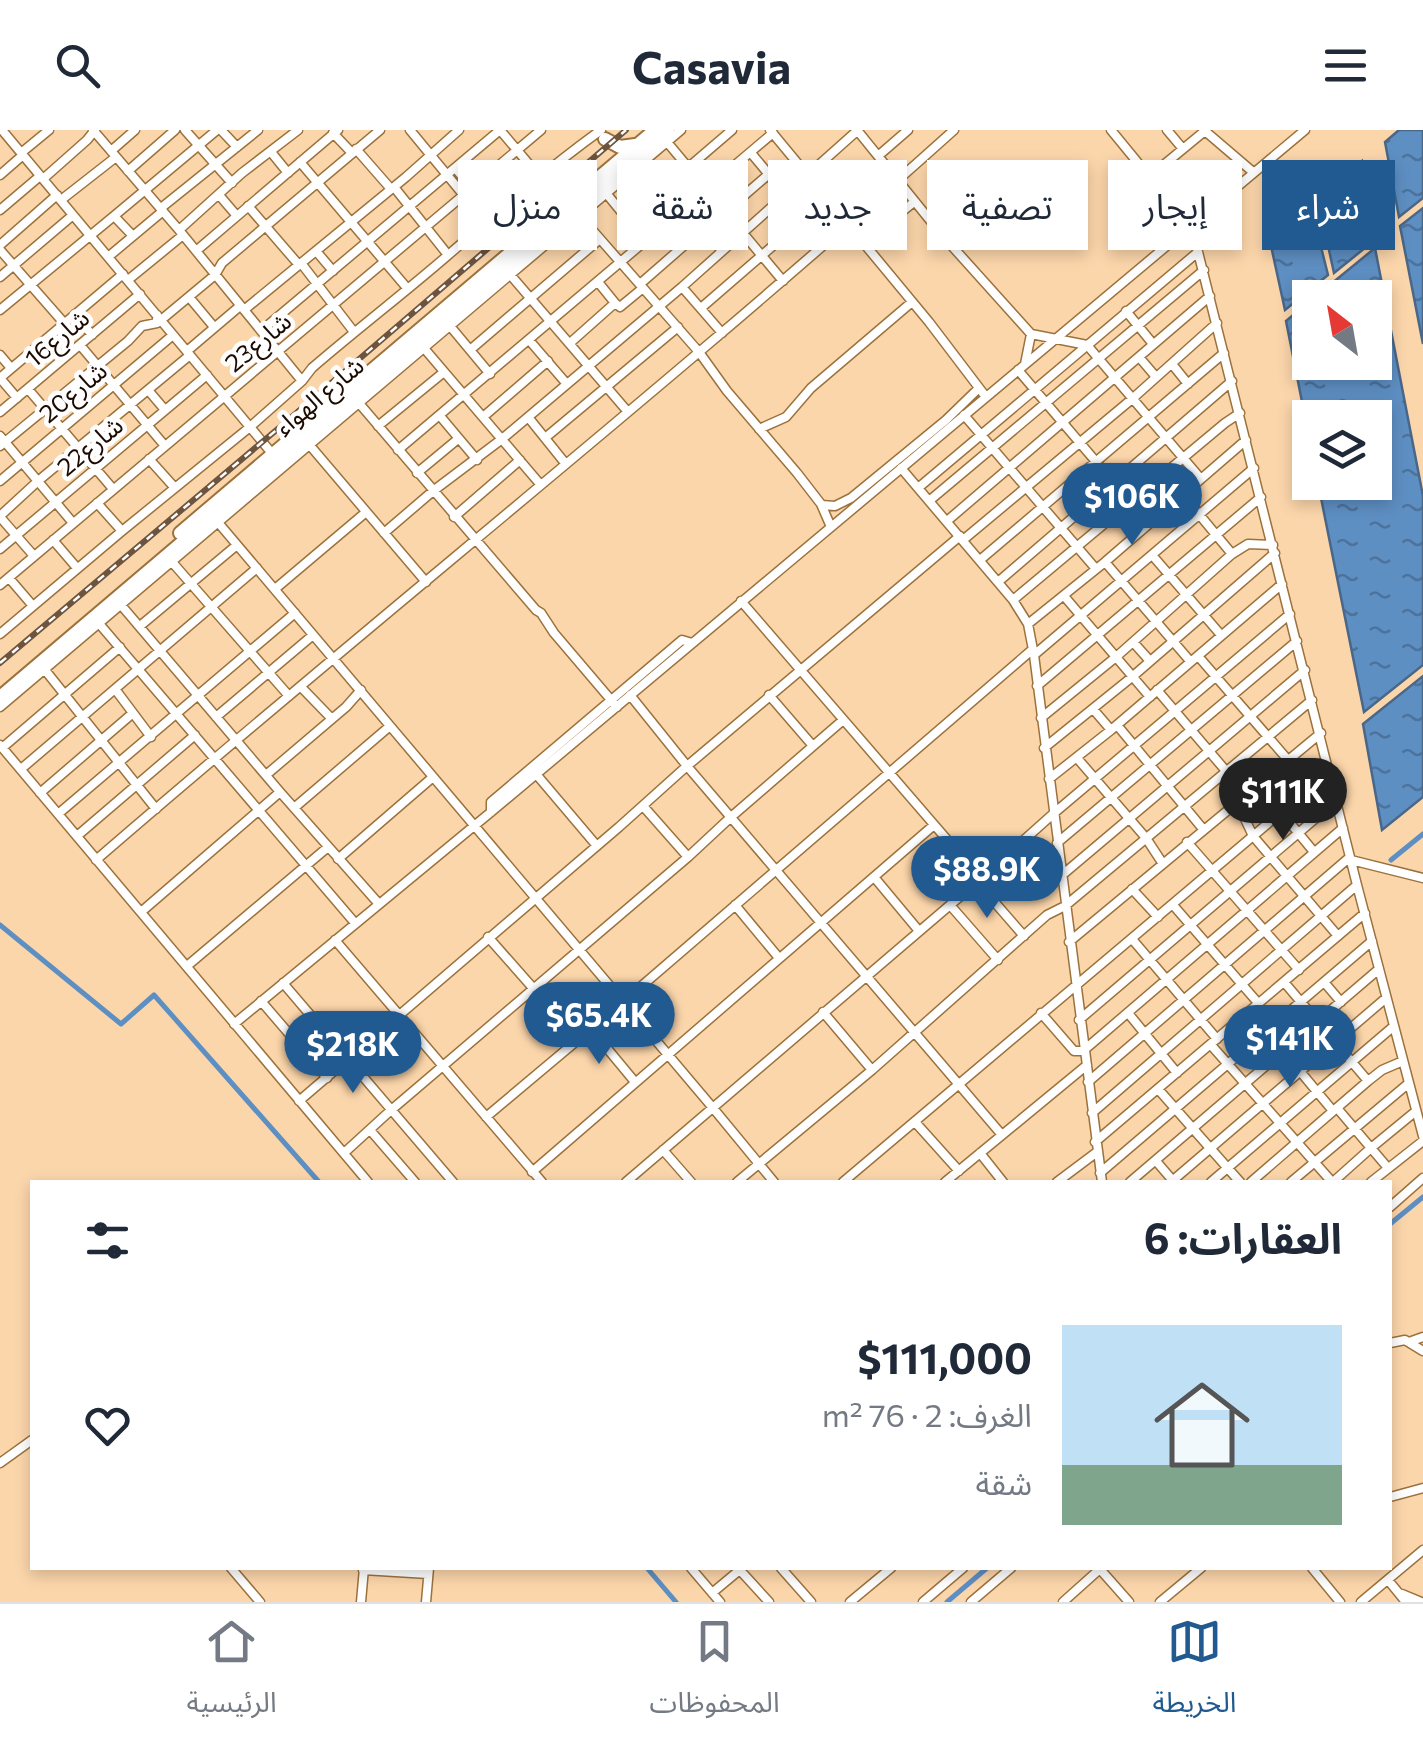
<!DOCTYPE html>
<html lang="ar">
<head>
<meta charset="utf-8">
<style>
  :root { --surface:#fff; --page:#f2f2f3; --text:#1f2937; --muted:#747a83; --line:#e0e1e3; --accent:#215a91 }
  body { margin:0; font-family:Commissioner,"Noto Sans Arabic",sans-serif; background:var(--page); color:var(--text); direction:rtl; height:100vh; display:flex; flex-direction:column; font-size:38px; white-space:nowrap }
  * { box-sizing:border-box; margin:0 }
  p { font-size:32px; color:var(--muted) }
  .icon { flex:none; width:55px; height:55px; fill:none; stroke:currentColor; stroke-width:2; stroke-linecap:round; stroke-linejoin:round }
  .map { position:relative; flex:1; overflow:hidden; direction:ltr }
  .side { position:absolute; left:30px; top:1050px; width:1362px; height:390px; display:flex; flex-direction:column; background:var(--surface); border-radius:0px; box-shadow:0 5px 15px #0003; direction:rtl }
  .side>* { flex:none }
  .banner { position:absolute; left:30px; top:30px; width:1365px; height:90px; direction:rtl; display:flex; gap:20px }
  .needle { width:65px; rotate:329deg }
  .tools { position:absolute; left:1292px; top:150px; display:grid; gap:20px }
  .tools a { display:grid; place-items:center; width:100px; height:100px; border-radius:0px; background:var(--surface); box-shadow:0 5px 15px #0003; font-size:50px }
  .price { position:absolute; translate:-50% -85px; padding:0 22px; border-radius:35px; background:var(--accent); color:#fff; font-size:32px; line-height:65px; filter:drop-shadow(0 2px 5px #0008) }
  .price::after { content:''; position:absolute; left:50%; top:60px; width:30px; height:22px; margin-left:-15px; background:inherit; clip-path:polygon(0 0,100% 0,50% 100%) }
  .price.current { background:#222; color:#fff }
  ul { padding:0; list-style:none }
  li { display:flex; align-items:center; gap:30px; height:250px; padding:0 50px }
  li+li { border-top:2px solid var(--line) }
  li span { display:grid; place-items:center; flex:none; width:280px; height:200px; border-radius:0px; color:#555 }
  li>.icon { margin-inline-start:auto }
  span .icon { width:120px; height:120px; fill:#fffc; stroke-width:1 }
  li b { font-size:42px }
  h2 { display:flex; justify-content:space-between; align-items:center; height:120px; padding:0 50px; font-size:42px }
  .tag { padding:0 35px; border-radius:0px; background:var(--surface); box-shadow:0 5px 15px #0003; font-size:35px; line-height:90px }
  .tag.current { background:var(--accent); color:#fff }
  header { display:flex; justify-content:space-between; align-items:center; height:130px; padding:0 50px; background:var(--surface); font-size:45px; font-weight:700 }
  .dock { display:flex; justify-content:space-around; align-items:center; height:140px; border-top:2px solid var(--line); background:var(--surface); font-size:28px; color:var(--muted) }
  .dock a { display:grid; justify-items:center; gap:5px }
  .dock .current { color:var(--accent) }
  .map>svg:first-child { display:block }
</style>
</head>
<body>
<header><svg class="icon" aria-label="menu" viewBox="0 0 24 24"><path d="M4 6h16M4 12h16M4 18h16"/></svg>Casavia<svg class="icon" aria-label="search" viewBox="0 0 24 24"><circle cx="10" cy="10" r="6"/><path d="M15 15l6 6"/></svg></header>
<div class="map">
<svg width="1423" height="1472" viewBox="0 0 1423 1472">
  <defs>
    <pattern id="water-ripples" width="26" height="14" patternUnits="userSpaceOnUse" patternTransform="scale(2.5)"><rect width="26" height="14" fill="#5e8fc3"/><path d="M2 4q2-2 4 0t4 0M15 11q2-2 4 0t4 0" fill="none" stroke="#4d739c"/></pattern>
  </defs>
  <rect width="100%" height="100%" fill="#fcd6ab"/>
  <path fill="url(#water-ripples)" stroke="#4a6788" stroke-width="2.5" d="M1399,0H1423V68L1399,87L1385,12Z
    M1362,31L1376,109L1334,143L1317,65Z
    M1309,69L1328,145L1285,180L1268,102Z
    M1423,78V214L1400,96Z
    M1375,118L1423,366V535L1364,582L1318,353L1375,352V288H1310V312L1286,191L1310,171V232H1375V168L1315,167Z
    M1423,546V667L1382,700L1363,594Z"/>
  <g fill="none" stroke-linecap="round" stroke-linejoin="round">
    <path stroke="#5e8fc3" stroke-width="5" d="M1391,730L1423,704
      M0,795L121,894L154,865L319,1052
      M1390,1094L1423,1067
      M647,1438L676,1472
      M947,1472L987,1438"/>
    <defs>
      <path id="minor" d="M2,0L275,327
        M93,0L179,100L302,251
        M185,0L232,53
        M221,0L237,17
        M410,0L485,91
        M770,0L929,192L986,267
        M857,0L942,105L1031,204L1087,215L1201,349
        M1111,0L1189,95L1198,122L1357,755L1423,1006
        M1167,0L1183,19
        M1205,1L1253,42
        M333,3L352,23
        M667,12L783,151
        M356,19L391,59
        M111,21L135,0
        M271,22L288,43
        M21,23L49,0
        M751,23L786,65
        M878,26L908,0
        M300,32L407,158
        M455,38L473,59
        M128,41L175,0
        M0,45L23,25
        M489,45L510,70
        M1149,47L1206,0
        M43,49L87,10L95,0
        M394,57L448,125
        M606,63L645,111
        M219,65L237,86
        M61,70L116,27
        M248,76L299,135
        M161,78L258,0
        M685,78L722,121
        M0,80L40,46
        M725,82L769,44
        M114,86L217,0
        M580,86L699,222L727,261L797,343L821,374L831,397
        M627,90L732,0
        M179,100L242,43L298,0
        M863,113L914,72
        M0,115L57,65
        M0,120L64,193
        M196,121L338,0
        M316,121L333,141
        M108,127L163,81
        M301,133L354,202
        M508,142L628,282
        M0,147L73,85
        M128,150L183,105
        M598,152L615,173
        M640,154L703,99
        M682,157L722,203
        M189,167L214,197
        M701,178L827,69
        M0,180L114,86L133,106
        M244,180L406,47L459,0
        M1126,181L1153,214
        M75,184L92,205
        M161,190L215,145L222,133L380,0
        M450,196L490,244
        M261,201L500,0L539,46
        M529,210L566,253
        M570,213L615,173L620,177L643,158
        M80,215L165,316
        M423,217L540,354
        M470,220L600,109
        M187,221L240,176
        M0,225L11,238
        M1139,227L1156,247
        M1025,234L1031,204
        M1172,234L1188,254
        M1018,240L1149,394
        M0,248L123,144
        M0,248L17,268
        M28,259L113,359
        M148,260L165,280
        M358,272L536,480L541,483L554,503L617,577
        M0,282L140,164
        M964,285L1096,439
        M440,286L477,330
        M483,287L548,231
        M528,287L565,333
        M378,296L444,242
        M759,299L786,287L811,258L912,172
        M0,306L73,393
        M545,308L678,197
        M307,312L426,452
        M0,316L128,211L142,196L157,193V185
        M398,320L773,3
        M149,329L175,358
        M901,338L1013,470L1028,494L1034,525L1102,1052
        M417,343L458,309
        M0,351L173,205
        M918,358L1198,122
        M1183,365L1232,424
        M929,371L1204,140
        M97,373L122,401
        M822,375L835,376L851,368L946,290L979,258
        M0,386L38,351L190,225
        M0,387L34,426
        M454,387L520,330
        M216,390L713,978L774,1052
        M947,391L1210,166
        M384,403L433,361L502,309L682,157L858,0
        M53,410L77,438
        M963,410L1132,269L1217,193
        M0,419L207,245
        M1152,425L1221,505
        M980,430L1224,223
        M172,432L289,566
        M1105,432L1190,531
        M9,448L33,476
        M998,452L1232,251
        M0,455L541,0
        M275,459L365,383
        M1064,466L1150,567
        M1013,470L1225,293L1240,283
        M741,471L981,749
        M121,475L280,662L379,774
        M96,490L355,793
        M1028,494L1105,432L1246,310
        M140,496L237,415
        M0,504L122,401L250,297L302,251L312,238C356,200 403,164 447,126C498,82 547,39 601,0
        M1133,512L1150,531
        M1034,525L1254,338
        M1198,526L1288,630
        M45,540L156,679
        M1037,556L1261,367
        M301,557L332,589
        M115,559L151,607
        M1157,560L1226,641L1244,666L1245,689L1253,706L1338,806
        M630,565L687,636L1002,1005
        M769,565L813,616
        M0,577L681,0
        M1093,579L1111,600
        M216,587L313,505
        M1041,588L1116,527L1232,424L1248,414L1273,415
        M1117,595L1203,699
        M0,615L368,1052
        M2,618L120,517
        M1044,618L1132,547L1275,423
        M1077,628L1146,708L1163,734
        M21,639L257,438
        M536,644L597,716
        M266,645L346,577L361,560
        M1049,649L1111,600L1282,454
        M40,663L133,583
        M643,676L688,727
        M294,678L390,596
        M491,682V672L682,510L692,513
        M1281,682L1314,722
        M58,684L295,483
        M77,706L195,605
        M1187,712L1299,840
        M1057,713L1297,511
        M338,729L433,647
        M96,730C380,484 675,251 954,0
        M1351,730L1423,748
        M1061,746L1305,540
        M874,747L919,801
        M977,752L1024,806
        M1132,759L1158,787
        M735,775L779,828
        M950,775L998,830
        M1173,775L1259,874
        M141,782L280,662
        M488,807L533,858
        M1132,809L1217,909
        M335,810L542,1052
        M1069,812L1321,603
        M187,836L328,717
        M1284,852L1368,951
        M1324,852L1341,872
        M283,853L453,1052
        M261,871L327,948
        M1250,881L1333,981
        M823,882L872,940
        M1041,883L1074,921H1083L1343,698
        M1128,883L1177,943
        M1079,890L1337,670
        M234,894L491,682L1305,0
        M591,899L635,952
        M1211,915L1332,1052
        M304,922L327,905
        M1088,952L1350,727
        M1158,959L1240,1052
        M299,971L619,697L687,636L960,406
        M1337,978L1388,1038
        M1092,983L1357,755
        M486,987L623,872L1033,519
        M915,992L959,1041
        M370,1000L415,1052
        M1095,1012L1365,783
        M663,1020L691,1052
        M344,1023L390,981L688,727L731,687L842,591
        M980,1023L1003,1052
        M1156,1031L1174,1052
        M532,1042L934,695
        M1100,1043L1372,811
        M626,1052L977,752L1053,684L1290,484
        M737,1052L872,940L1047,785L1065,776L1312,570
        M843,1052L1330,641
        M945,1052L1087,935
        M1057,1052L1097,1022
        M1130,1052L1379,839
        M1171,1052L1386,868
        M1211,1052L1394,896
        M1251,1052L1368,951L1382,940L1403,931
        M1291,1052L1409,953
        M1333,1052L1371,1018L1416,981
        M1371,1052L1423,1011
        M1390,1077L1423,1048
        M1409,1212L1423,1207
        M1390,1213L1405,1210L1423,1221
        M0,1333L32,1310
        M1390,1367L1423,1358
        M231,1438L260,1472
        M691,1438L720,1472
        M738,1438L769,1472
        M781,1438L811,1472
        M1099,1438L1129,1472
        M1312,1438L1340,1472
        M363,1440L428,1444
        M1388,1450L1406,1472
        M712,1463L742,1438
        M1402,1464L1421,1472
        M361,1472L364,1438
        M426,1472L429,1438
        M850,1472L891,1438
        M923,1472L963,1438
        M971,1472L1011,1438
        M1063,1472L1101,1438
        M1160,1472L1201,1438
        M1361,1472L1423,1420"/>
      <path id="highway" d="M605,9L620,17L635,15
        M180,403L655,0
        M0,567L668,0"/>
    </defs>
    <use href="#minor" stroke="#9c723c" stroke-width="11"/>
    <use href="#highway" stroke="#9c723c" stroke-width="16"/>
    <use href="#minor" stroke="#fff" stroke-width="8"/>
    <use href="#highway" stroke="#fff" stroke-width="12"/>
    <defs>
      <path id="rail" d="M0,533L280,297L626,0"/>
    </defs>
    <use href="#rail" stroke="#6c543e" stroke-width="6"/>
    <use href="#rail" stroke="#fefefe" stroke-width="2.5" stroke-dasharray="8" stroke-linecap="butt"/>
  </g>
  <g text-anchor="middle" stroke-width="9" stroke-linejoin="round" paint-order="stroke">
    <g font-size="25" fill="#1a0a00" stroke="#fefefe">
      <text transform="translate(57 208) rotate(-40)" y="9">شارع16</text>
      <text transform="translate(258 212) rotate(-40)" y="9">شارع23</text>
      <text transform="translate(73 262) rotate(-40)" y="9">شارع20</text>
      <text transform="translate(319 266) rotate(-40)" y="9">شارع الهواء</text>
      <text transform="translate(90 316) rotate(-40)" y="9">شارع22</text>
    </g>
  </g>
</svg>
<div class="tools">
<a><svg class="needle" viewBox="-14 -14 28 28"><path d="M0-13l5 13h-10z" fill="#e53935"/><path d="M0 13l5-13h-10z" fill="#747a83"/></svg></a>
<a><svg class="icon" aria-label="layers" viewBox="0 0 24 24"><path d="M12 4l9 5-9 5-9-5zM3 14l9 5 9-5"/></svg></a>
</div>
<b class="price" style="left:1132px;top:418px">$106K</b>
<b class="price current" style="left:1283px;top:713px">$111K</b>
<b class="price" style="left:987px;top:791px">$88.9K</b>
<b class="price" style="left:599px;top:937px">$65.4K</b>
<b class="price" style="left:1290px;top:960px">$141K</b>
<b class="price" style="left:353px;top:966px">$218K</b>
<div class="banner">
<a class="tag current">شراء</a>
<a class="tag">إيجار</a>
<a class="tag">تصفية</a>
<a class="tag">جديد</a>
<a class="tag">شقة</a>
<a class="tag">منزل</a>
</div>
<section class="side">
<h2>العقارات: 6<svg class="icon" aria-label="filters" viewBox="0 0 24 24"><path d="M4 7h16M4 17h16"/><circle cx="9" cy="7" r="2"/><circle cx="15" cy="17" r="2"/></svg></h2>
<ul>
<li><span style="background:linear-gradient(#bfe0f5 70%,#7fa58c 0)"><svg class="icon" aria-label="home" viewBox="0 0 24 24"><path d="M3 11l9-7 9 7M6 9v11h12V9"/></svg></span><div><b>$111,000</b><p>الغرف: 2 · 76 m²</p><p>شقة</p></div><svg class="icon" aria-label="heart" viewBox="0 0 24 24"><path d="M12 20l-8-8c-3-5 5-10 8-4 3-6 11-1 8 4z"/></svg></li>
</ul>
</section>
</div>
<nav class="dock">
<a class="current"><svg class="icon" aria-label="map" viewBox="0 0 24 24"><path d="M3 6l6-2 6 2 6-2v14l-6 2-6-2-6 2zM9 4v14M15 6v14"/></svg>الخريطة</a>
<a><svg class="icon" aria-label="saved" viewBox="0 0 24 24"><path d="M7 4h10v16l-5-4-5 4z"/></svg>المحفوظات</a>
<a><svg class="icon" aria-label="home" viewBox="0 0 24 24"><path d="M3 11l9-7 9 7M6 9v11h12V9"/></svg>الرئيسية</a>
</nav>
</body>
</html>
